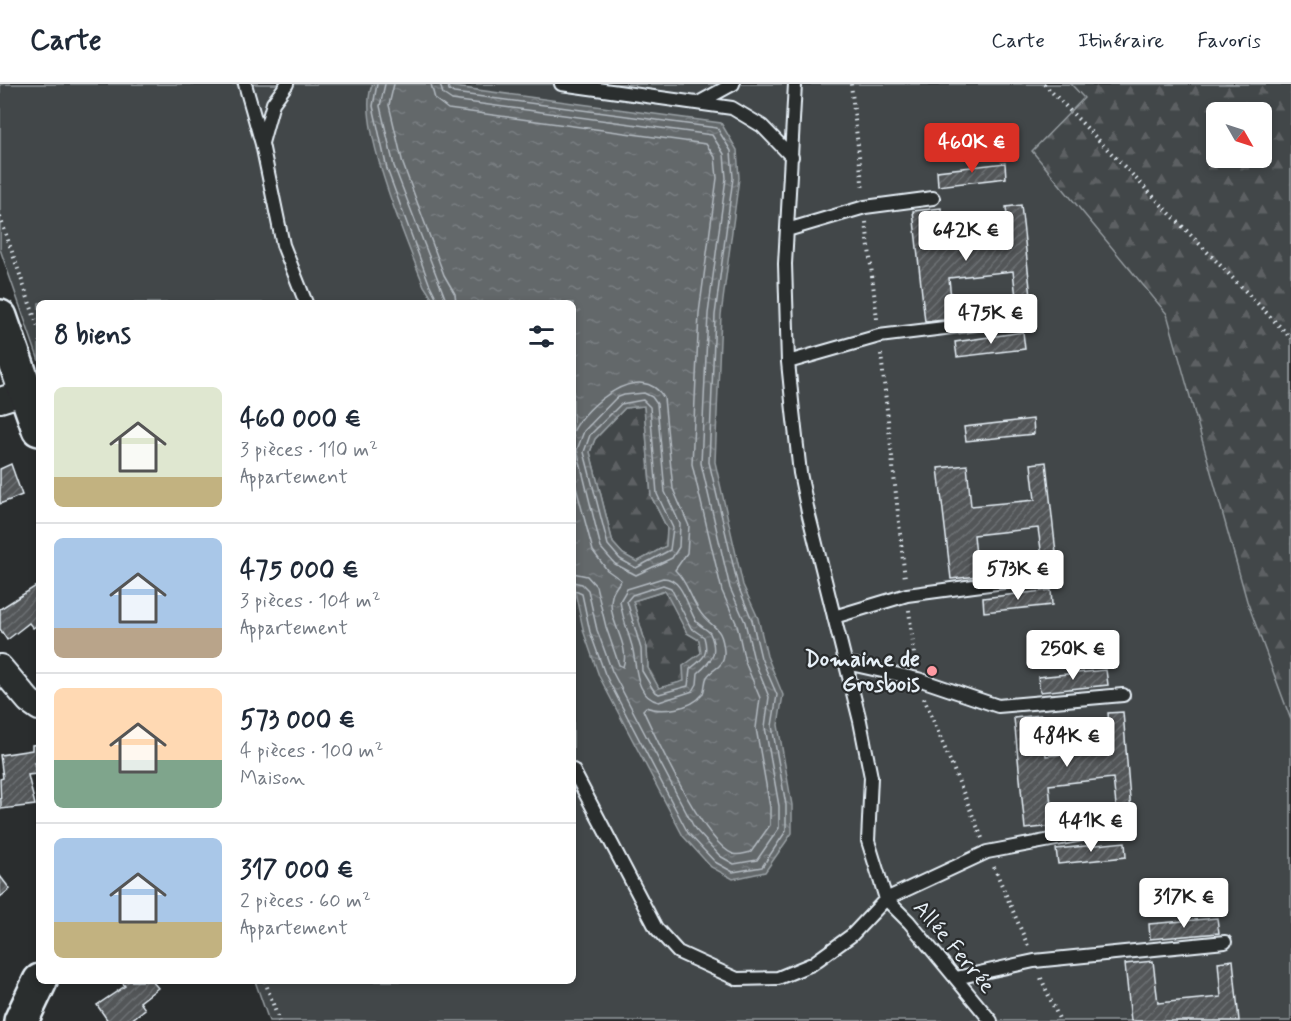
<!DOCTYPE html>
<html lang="fr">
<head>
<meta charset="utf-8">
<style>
  :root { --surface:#fff; --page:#f2f2f3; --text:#1f2937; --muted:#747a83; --line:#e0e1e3; --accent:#d93025 }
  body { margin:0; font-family:Mynerve,sans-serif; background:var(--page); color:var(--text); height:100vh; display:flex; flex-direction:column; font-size:22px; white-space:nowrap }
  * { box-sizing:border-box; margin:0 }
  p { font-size:20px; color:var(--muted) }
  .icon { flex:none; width:33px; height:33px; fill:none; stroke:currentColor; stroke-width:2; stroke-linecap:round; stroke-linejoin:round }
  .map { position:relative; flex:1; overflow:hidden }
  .sheet { position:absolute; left:36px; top:216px; width:540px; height:684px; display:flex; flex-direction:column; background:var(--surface); border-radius:9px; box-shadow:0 3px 9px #0003 }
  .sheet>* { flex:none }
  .needle { width:39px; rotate:129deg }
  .tools { position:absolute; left:1206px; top:18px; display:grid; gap:12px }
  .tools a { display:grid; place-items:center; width:66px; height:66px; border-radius:9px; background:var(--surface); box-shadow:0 3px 9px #0003; font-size:30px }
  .price { position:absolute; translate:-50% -51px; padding:0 14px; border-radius:6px; background:#fff; color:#222; font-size:20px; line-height:39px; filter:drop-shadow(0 2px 3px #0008) }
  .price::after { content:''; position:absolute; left:50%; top:36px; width:18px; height:14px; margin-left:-9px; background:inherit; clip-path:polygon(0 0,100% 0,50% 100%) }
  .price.active { background:var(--accent); color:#fff }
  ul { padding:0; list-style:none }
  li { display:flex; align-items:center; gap:18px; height:150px; padding:0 18px }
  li+li { border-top:2px solid var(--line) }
  li span { display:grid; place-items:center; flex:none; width:168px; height:120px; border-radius:9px; color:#555 }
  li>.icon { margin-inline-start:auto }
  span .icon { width:72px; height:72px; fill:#fffc; stroke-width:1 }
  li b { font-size:26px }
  h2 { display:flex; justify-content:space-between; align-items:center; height:72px; padding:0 18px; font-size:26px }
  header { display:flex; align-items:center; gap:36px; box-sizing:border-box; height:84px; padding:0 30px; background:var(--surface); border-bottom:2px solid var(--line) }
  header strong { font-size:28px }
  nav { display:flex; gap:33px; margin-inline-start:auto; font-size:21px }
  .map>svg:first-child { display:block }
</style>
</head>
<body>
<header>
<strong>Carte</strong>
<nav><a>Carte</a><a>Itinéraire</a><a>Favoris</a></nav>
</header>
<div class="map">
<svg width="1291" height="937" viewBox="0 0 1291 937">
  <defs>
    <pattern id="forest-firs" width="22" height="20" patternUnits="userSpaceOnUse" patternTransform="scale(1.5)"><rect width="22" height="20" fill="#424648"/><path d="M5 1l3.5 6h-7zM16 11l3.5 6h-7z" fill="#5d6163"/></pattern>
    <pattern id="water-ripples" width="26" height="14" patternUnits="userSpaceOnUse" patternTransform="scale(1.5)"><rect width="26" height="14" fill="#63686b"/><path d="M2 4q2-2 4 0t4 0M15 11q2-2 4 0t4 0" fill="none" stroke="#797e81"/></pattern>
    <pattern id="building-hatch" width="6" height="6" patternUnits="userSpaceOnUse" patternTransform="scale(1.5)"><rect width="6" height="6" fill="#535759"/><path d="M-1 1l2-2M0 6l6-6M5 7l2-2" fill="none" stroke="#6c7072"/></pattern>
  </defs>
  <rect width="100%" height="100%" fill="#2a2d2e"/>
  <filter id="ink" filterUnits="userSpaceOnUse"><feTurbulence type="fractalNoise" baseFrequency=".0167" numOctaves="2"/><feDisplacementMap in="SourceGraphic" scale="12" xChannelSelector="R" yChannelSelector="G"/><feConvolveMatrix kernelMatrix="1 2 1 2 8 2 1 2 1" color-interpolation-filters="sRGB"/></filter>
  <g filter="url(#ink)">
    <path fill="#424648" stroke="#959ca0" stroke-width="1.5" fill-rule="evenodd" d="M0,0H1291V937H269L255,897H573V219H39V277L0,165ZM1216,28H1262V74H1216Z"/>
    <path fill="url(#forest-firs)" stroke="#959ca0" stroke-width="1.5" fill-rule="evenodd" d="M1071,0H1291V636L1247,517L1167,230L1032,67L1084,14ZM1216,28H1262V74H1216Z
      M644,322L651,412L667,444L666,462L637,478L623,470L613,459L590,368L595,355L625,324Z
      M666,507L687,549L699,556L701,569L683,582L684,597L659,605L648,584L647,564L633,517Z"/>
    <path fill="url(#water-ripples)" stroke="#989fa3" stroke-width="1.5" fill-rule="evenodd" d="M373,0H433L721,39L737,66L739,94L721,231L715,378L743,501L758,534L767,572L783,611L778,641L792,721V749L765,788L733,795L711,783L683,752L599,592L584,549L573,499V219H435L424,202C409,163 353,33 373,0ZM644,322L651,412L667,444L666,462L637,478L623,470L613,459L590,368L595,355L625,324ZM665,507L687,549L699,556L701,569L683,582L684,597L659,604L648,584L647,564L633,517Z"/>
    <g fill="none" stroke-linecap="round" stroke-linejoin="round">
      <path stroke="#b3bac0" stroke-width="1.5" d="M377,0L373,22L387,85L429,199L439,219
        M385,0L380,22L394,82L447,219
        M394,0L389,21L403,80L444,191L455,210L456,219
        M431,0L435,15L448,25L706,60L715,73L717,94L699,229L692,380L722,507L737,541L745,578L760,614L756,644L770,723V741L751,768C745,769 739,772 733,770C703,757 658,658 643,626L646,623C661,629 691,625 702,611C706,605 704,598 707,593C713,583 725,585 724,567C722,544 716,546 704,533C691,519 689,499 675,486L687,469L689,442L673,405L664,314C641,275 585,322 573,348
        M440,0L443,10L452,16L712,51L724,70L726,94L708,230L701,379L730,504L745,538L754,576L769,613L765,643L779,722V744L757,776L734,780L720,772L695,745L612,587L597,546L588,506L582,500L573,498
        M448,0L449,6L454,9L717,44L731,67L733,94L715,231L709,378L738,502L752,536L761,574L777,611L772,642L786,721V747L762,783L733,788L715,778L688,749L605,590L590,548L582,510L573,506
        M644,309L652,313L657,320L665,408L680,440L679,463L672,474L636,491L615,480L601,464L577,366L584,347L616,314L624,311Z
        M643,316L650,323L657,410L673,444L670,466L636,484L620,475L608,461L584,368L590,351L621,320Z
        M573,392L593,467L607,486L621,496C618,501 613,506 612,512C606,535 631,560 623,583L619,581L606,543L596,502L587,492L573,489
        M663,494C683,494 687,523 696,537C699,542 706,544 710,549C718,569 713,576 698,589L697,600L693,607L659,618C634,613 637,580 632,562C628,548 622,532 620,517L627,505Z
        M663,501L671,504L691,544L704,553C709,571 704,574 690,585L688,602L659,610L654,607L642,587L641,565L627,517L632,511Z"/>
    </g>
    <path fill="url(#building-hatch)" stroke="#e8f1f8" stroke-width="1.5" d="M1005,79L1006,94L938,102L937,87Z
      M1021,121L1032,222L1017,223L1013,187L949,194L953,235L925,238L913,127L941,124L946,165L1010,159L1006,123Z
      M1023,248L1025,265L957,273L955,258Z
      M1033,335L1034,350L966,357L964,343Z
      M1046,378L1057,478L1043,480L1038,444L974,451L978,492L951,495L938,384L967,381L971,422L1035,416L1031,380Z
      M11,380L22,411L0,420V385Z
      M36,502L39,508V540L33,544L29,539L7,556L0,545V525Z
      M1051,506L1052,521L984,528L983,514Z
      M1106,586L1108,601L1040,608L1038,593Z
      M1123,628L1131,728L1117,730L1113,694L1049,701L1053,742L1025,745L1014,634L1041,631L1046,672L1111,665L1108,629Z
      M39,660V679H34L36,690L28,691L35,721L1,725L0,695L3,694L0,671L32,666V661Z
      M1125,758L1126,773L1058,780L1056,765Z
      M0,792L10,805L0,813Z
      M1217,834L1219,849L1150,855L1149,840Z
      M1233,876L1239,937H1131L1125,880L1153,877L1158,919L1221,913L1218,878Z
      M121,897H152L158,904L140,918L145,925L130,937H108L97,921L125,902Z"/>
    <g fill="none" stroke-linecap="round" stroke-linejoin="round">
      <defs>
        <path id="lane" d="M245,0L262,60L283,161L306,219
          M561,0L732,24L762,42L792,73
          M795,0L785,180L788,278L793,327L800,389L808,428L860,637L871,693L868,757L886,815L909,838L991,937
          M700,18L733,0
          M262,59L273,19L287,0
          M787,146L865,123L933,114
          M788,278L879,252L1026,234
          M834,533L907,511L1056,491
          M846,579L918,595L998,622L1123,611
          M573,686L656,844L678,868L737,895L778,894L812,880L852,851L886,815L987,768L1131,741
          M956,894L1034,877L1225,858"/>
        <path id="street" d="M0,316L26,308
          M0,583L29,617L39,624"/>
        <path id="secondary" d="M0,233L39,345
          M21,937L40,897"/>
      </defs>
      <use href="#lane" stroke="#e8f1f8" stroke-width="16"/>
      <use href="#street" stroke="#e8f1f8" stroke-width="28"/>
      <use href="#secondary" stroke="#e8f1f8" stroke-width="38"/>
      <path stroke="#e8f1f8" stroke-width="4" stroke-dasharray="1.5 4.5" stroke-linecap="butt" d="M851,0L863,107
        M1044,0L1291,254
        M0,133L39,246
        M866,138L877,235
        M881,270L905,495
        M909,526L915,578
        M924,614L982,754
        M994,783L1028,862
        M1041,894L1060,937
        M265,897L279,937"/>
      <use href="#lane" stroke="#2a2d2e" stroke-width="12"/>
      <use href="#street" stroke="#2a2d2e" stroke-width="24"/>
      <use href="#secondary" stroke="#2a2d2e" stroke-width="33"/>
    </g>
  </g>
  <circle fill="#ff9aa2" stroke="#2a2d2e" stroke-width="2" cx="932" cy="587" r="6"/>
  <g text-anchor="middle" stroke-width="4.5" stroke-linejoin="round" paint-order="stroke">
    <g font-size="22" font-weight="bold" fill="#e8f1f8" stroke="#2a2d2e" text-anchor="end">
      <text x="920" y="582">Domaine de<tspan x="920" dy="25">Grosbois</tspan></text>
    </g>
    <g font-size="22" fill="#e8f1f8" stroke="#2a2d2e">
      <text transform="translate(955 862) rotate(50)" y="8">Allée Ferrée</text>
    </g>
  </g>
</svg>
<div class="tools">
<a><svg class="needle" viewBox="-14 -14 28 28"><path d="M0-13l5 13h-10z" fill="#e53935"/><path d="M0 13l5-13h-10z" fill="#747a83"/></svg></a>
</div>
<b class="price active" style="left:972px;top:90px">460K €</b>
<b class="price" style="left:966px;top:178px">642K €</b>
<b class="price" style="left:991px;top:261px">475K €</b>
<b class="price" style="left:1018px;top:517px">573K €</b>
<b class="price" style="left:1073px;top:597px">250K €</b>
<b class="price" style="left:1067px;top:684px">484K €</b>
<b class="price" style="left:1091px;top:769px">441K €</b>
<b class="price" style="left:1184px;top:845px">317K €</b>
<section class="sheet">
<h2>8 biens<svg class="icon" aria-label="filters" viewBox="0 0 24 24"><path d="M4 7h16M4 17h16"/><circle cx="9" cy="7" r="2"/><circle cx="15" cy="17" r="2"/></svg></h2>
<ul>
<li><span style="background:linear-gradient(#dfe7d0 75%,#c2b280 0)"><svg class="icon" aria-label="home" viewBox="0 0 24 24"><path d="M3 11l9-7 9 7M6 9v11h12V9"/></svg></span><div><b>460 000 €</b><p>3 pièces · 110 m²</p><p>Appartement</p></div></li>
<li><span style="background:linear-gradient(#a9c7e8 75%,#b9a48a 0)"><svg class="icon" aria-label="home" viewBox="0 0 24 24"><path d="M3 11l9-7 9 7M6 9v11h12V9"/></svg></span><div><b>475 000 €</b><p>3 pièces · 104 m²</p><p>Appartement</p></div></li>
<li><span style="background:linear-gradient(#ffd9b3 60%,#7fa58c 0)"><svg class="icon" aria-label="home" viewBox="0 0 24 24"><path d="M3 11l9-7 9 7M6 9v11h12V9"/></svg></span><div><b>573 000 €</b><p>4 pièces · 100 m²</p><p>Maison</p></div></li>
<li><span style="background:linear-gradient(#a9c7e8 70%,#c2b280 0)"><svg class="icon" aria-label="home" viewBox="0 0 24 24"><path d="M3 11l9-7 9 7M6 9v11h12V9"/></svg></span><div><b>317 000 €</b><p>2 pièces · 60 m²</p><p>Appartement</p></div></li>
</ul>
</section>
</div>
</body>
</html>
